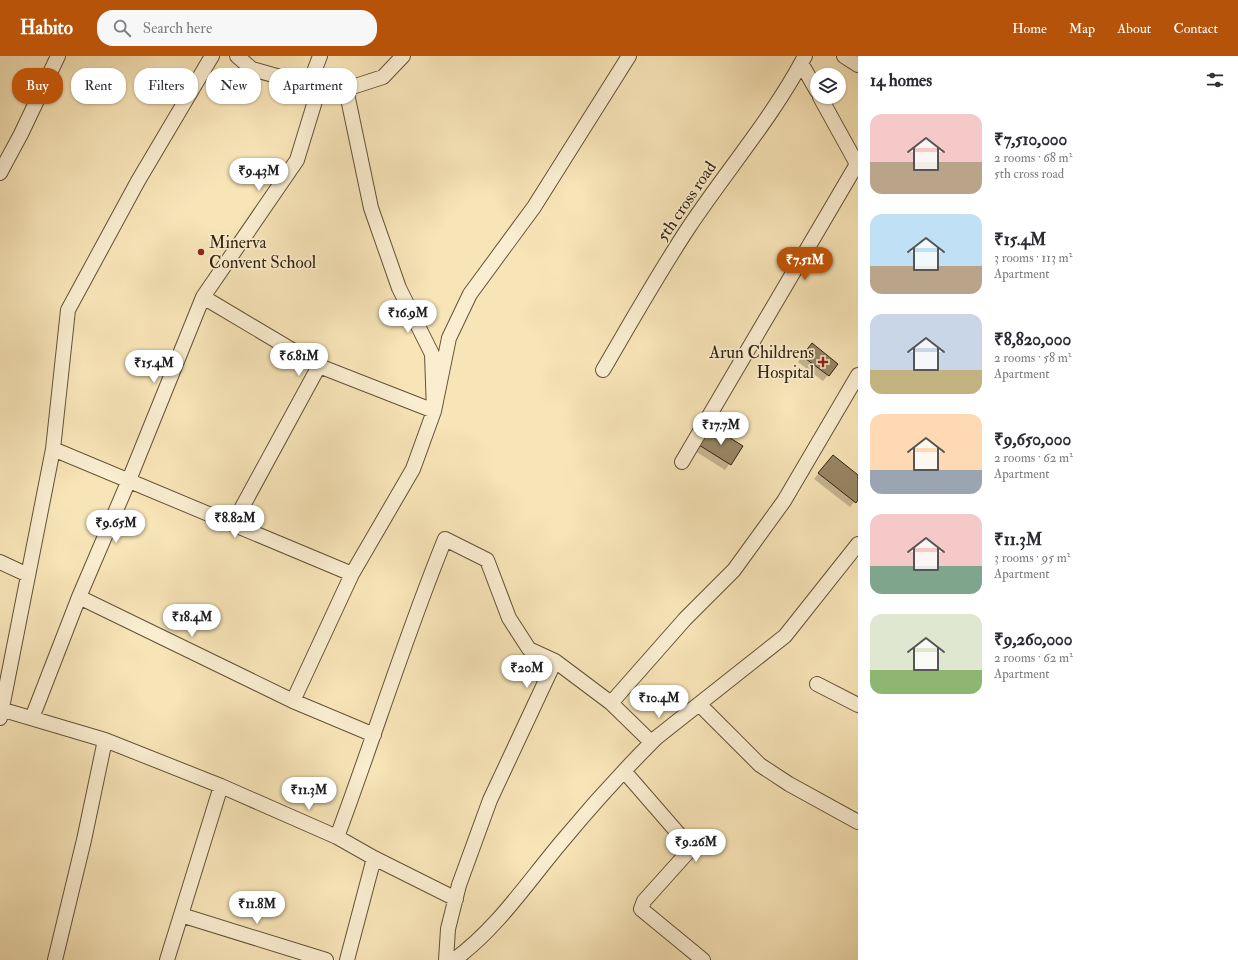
<!DOCTYPE html>
<html lang="en">
<head>
<meta charset="utf-8">
<style>
  :root { --surface:#fff; --page:#f7f7f7; --text:#2b2b33; --muted:#7c7c81; --accent:#b45309 }
  body { margin:0; font-family:"IM FELL Double Pica",serif; background:var(--page); color:var(--text); height:100vh; display:flex; flex-direction:column; font-size:15px; white-space:nowrap }
  * { box-sizing:border-box; margin:0 }
  p { font-size:13px; color:var(--muted) }
  .icon { flex:none; width:22px; height:22px; fill:none; stroke:currentColor; stroke-width:2; stroke-linecap:round; stroke-linejoin:round }
  .map { position:relative; flex:1; overflow:hidden }
  .drawer { display:flex; flex-direction:column; background:var(--surface); width:380px }
  .drawer>* { flex:none }
  .guide { position:absolute; left:12px; top:12px; width:380px; height:36px; display:flex; gap:8px }
  .controls { position:absolute; left:810px; top:12px; display:grid; gap:8px }
  .controls a { display:grid; place-items:center; width:36px; height:36px; border-radius:50%; background:var(--surface); box-shadow:0 1px 3px #0004; font-size:20px }
  .price { position:absolute; translate:-50% -34px; padding:0 9px; border-radius:14px; background:#fff; color:#222; font-size:13px; line-height:26px; filter:drop-shadow(0 1px 2px #0008) }
  .price::after { content:''; position:absolute; left:50%; top:24px; width:12px; height:9px; margin-left:-6px; background:inherit; clip-path:polygon(0 0,100% 0,50% 100%) }
  .price.active { background:var(--accent); color:#fff }
  ul { padding:0; list-style:none }
  li { display:flex; align-items:center; gap:12px; height:100px; padding:0 12px }
  li span { display:grid; place-items:center; flex:none; width:112px; height:80px; border-radius:12px; color:#555 }
  li>.icon { margin-inline-start:auto }
  span .icon { width:48px; height:48px; fill:#fffc; stroke-width:1 }
  li b { font-size:17px }
  h2 { display:flex; justify-content:space-between; align-items:center; height:48px; padding:0 12px; font-size:17px }
  .chip { padding:0 14px; border-radius:16px; background:var(--surface); box-shadow:0 1px 3px #0004; font-size:14px; line-height:36px }
  .chip.active { background:var(--accent); color:#fff }
  header { display:flex; align-items:center; gap:24px; box-sizing:border-box; height:56px; padding:0 20px; background:var(--accent); color:#fff }
  header strong { font-size:19px }
  nav { display:flex; gap:22px; margin-inline-start:auto; font-size:14px }
  .search { width:280px; height:36px; background:var(--page); display:flex; align-items:center; gap:10px; box-sizing:border-box; padding:0 14px; border-radius:16px; color:var(--muted); font-size:15px }
  main { display:flex; flex:1; min-height:0 }
  .map>svg:first-child { display:block }
</style>
</head>
<body>
<header>
<strong>Habito</strong>
<div class="search"><svg class="icon" aria-label="search" viewBox="0 0 24 24"><circle cx="10" cy="10" r="6"/><path d="M15 15l6 6"/></svg>Search here</div>
<nav><a>Home</a><a>Map</a><a>About</a><a>Contact</a></nav>
</header>
<main>
<div class="map">
<svg width="858" height="904" viewBox="0 0 858 904">
  <rect width="100%" height="100%" fill="#f7e4b7"/>
  <filter id="stains"><feTurbulence type="fractalNoise" baseFrequency=".005" numOctaves="4"/><feColorMatrix values="0 0 0 0 .2 0 0 0 0 .09 0 0 0 0 .02 0 0 0 .5 -.17"/></filter>
  <radialGradient id="worn" r=".72"><stop offset=".6" stop-color="#630" stop-opacity="0"/><stop offset="1" stop-color="#630" stop-opacity=".3"/></radialGradient>
  <path fill="#0003" d="M812,288L837,308L823,325L798,306Z
    M706,376L742,391L725,414L695,395Z
    M833,400L858,420V442L850,451L814,423Z"/>
  <path fill="#988765" stroke="#31220c" d="M812,287L838,308L829,320L802,300Z
    M711,370L743,390L731,409L699,389Z
    M833,399L858,419V444L856,447L818,417Z"/>
  <g fill="none" stroke-linecap="round" stroke-linejoin="round">
    <defs>
      <path id="street" d="M237,0L252,13L319,32L346,33L383,21L403,0
        M844,0L858,9
        M801,7L817,35
        M309,29L320,0
        M0,117L21,78L58,0
        M203,241L319,310
        M603,314C631,266 658,218 689,171C727,114 773,61 805,0
        M53,393L352,518
        M682,406L857,108L820,41
        M233,468L319,310L434,355L449,282L470,238L534,151L629,0
        M0,506L28,519
        M79,541L293,645L374,679
        M817,628L858,649
        M293,645L352,518L413,413L434,355L432,298L399,232L371,152L346,33
        M611,647L651,686
        M699,648L760,709L789,728L858,766
        M0,653L105,684L221,730L337,781C374,682 405,581 445,483L487,504L509,562L529,593L555,605
        M0,662L53,393L68,254L138,125L212,0
        M32,662L79,541L129,424L203,241L297,104L319,32
        M624,715L690,791L688,796L644,845L641,853L703,904
        M337,781L374,802L456,843
        M181,859L326,904
        M55,904L84,784L105,684
        M167,904L221,730
        M347,904L374,802
        M446,904L448,873L459,829L490,744L555,605L611,647L685,563L734,514L784,445L858,319
        M454,904C498,872 529,824 564,783C593,748 624,714 656,682L785,580L858,488"/>
    </defs>
    <use href="#street" stroke="#625237" stroke-width="16"/>
    <use href="#street" stroke="#faedd0" stroke-width="14"/>
  </g>
  <g fill="#8f2418" stroke="#faedd0" stroke-width="1.5">
    <circle cx="201" cy="196" r="4"/>
    <path d="M821 300h4v4h4v4h-4v4h-4v-4h-4v-4h4z"/>
  </g>
  <g text-anchor="middle" stroke-width="3.5" stroke-linejoin="round" paint-order="stroke">
    <g font-size="17" fill="#31220c" stroke="#faedd0">
      <text transform="translate(686 145) rotate(-56)" y="6">5th cross road</text>
    </g>
    <g font-size="17" fill="#31220c" stroke="#faedd0" text-anchor="start">
      <text x="209" y="192">Minerva<tspan x="209" dy="20">Convent School</tspan></text>
      <text x="814" y="302" text-anchor="end">Arun Childrens<tspan x="814" dy="20">Hospital</tspan></text>
    </g>
  </g>
  <rect width="100%" height="100%" filter="url(#stains)"/>
  <rect width="100%" height="100%" fill="url(#worn)"/>
</svg>
<div class="controls">
<a><svg class="icon" aria-label="layers" viewBox="0 0 24 24"><path d="M12 4l9 5-9 5-9-5zM3 14l9 5 9-5"/></svg></a>
</div>
<b class="price" style="left:259px;top:136px">₹9.43M</b>
<b class="price active" style="left:805px;top:225px">₹7.51M</b>
<b class="price" style="left:408px;top:278px">₹16.9M</b>
<b class="price" style="left:299px;top:321px">₹6.81M</b>
<b class="price" style="left:154px;top:328px">₹15.4M</b>
<b class="price" style="left:721px;top:390px">₹17.7M</b>
<b class="price" style="left:235px;top:483px">₹8.82M</b>
<b class="price" style="left:116px;top:488px">₹9.65M</b>
<b class="price" style="left:192px;top:582px">₹18.4M</b>
<b class="price" style="left:527px;top:633px">₹20M</b>
<b class="price" style="left:659px;top:663px">₹10.4M</b>
<b class="price" style="left:309px;top:755px">₹11.3M</b>
<b class="price" style="left:696px;top:807px">₹9.26M</b>
<b class="price" style="left:257px;top:869px">₹11.8M</b>
<div class="guide">
<a class="chip active">Buy</a>
<a class="chip">Rent</a>
<a class="chip">Filters</a>
<a class="chip">New</a>
<a class="chip">Apartment</a>
</div>
</div>
<section class="drawer">
<h2>14 homes<svg class="icon" aria-label="filters" viewBox="0 0 24 24"><path d="M4 7h16M4 17h16"/><circle cx="9" cy="7" r="2"/><circle cx="15" cy="17" r="2"/></svg></h2>
<ul>
<li><span style="background:linear-gradient(#f6c9c9 60%,#b9a48a 0)"><svg class="icon" aria-label="home" viewBox="0 0 24 24"><path d="M3 11l9-7 9 7M6 9v11h12V9"/></svg></span><div><b>₹7,510,000</b><p>2 rooms · 68 m²</p><p>5th cross road</p></div></li>
<li><span style="background:linear-gradient(#bfe0f5 65%,#b9a48a 0)"><svg class="icon" aria-label="home" viewBox="0 0 24 24"><path d="M3 11l9-7 9 7M6 9v11h12V9"/></svg></span><div><b>₹15.4M</b><p>3 rooms · 113 m²</p><p>Apartment</p></div></li>
<li><span style="background:linear-gradient(#c9d6e8 70%,#c2b280 0)"><svg class="icon" aria-label="home" viewBox="0 0 24 24"><path d="M3 11l9-7 9 7M6 9v11h12V9"/></svg></span><div><b>₹8,820,000</b><p>2 rooms · 58 m²</p><p>Apartment</p></div></li>
<li><span style="background:linear-gradient(#ffd9b3 70%,#9aa5b1 0)"><svg class="icon" aria-label="home" viewBox="0 0 24 24"><path d="M3 11l9-7 9 7M6 9v11h12V9"/></svg></span><div><b>₹9,650,000</b><p>2 rooms · 62 m²</p><p>Apartment</p></div></li>
<li><span style="background:linear-gradient(#f6c9c9 65%,#7fa58c 0)"><svg class="icon" aria-label="home" viewBox="0 0 24 24"><path d="M3 11l9-7 9 7M6 9v11h12V9"/></svg></span><div><b>₹11.3M</b><p>3 rooms · 95 m²</p><p>Apartment</p></div></li>
<li><span style="background:linear-gradient(#dfe7d0 70%,#8fb573 0)"><svg class="icon" aria-label="home" viewBox="0 0 24 24"><path d="M3 11l9-7 9 7M6 9v11h12V9"/></svg></span><div><b>₹9,260,000</b><p>2 rooms · 62 m²</p><p>Apartment</p></div></li>
</ul>
</section>
</main>
</body>
</html>
